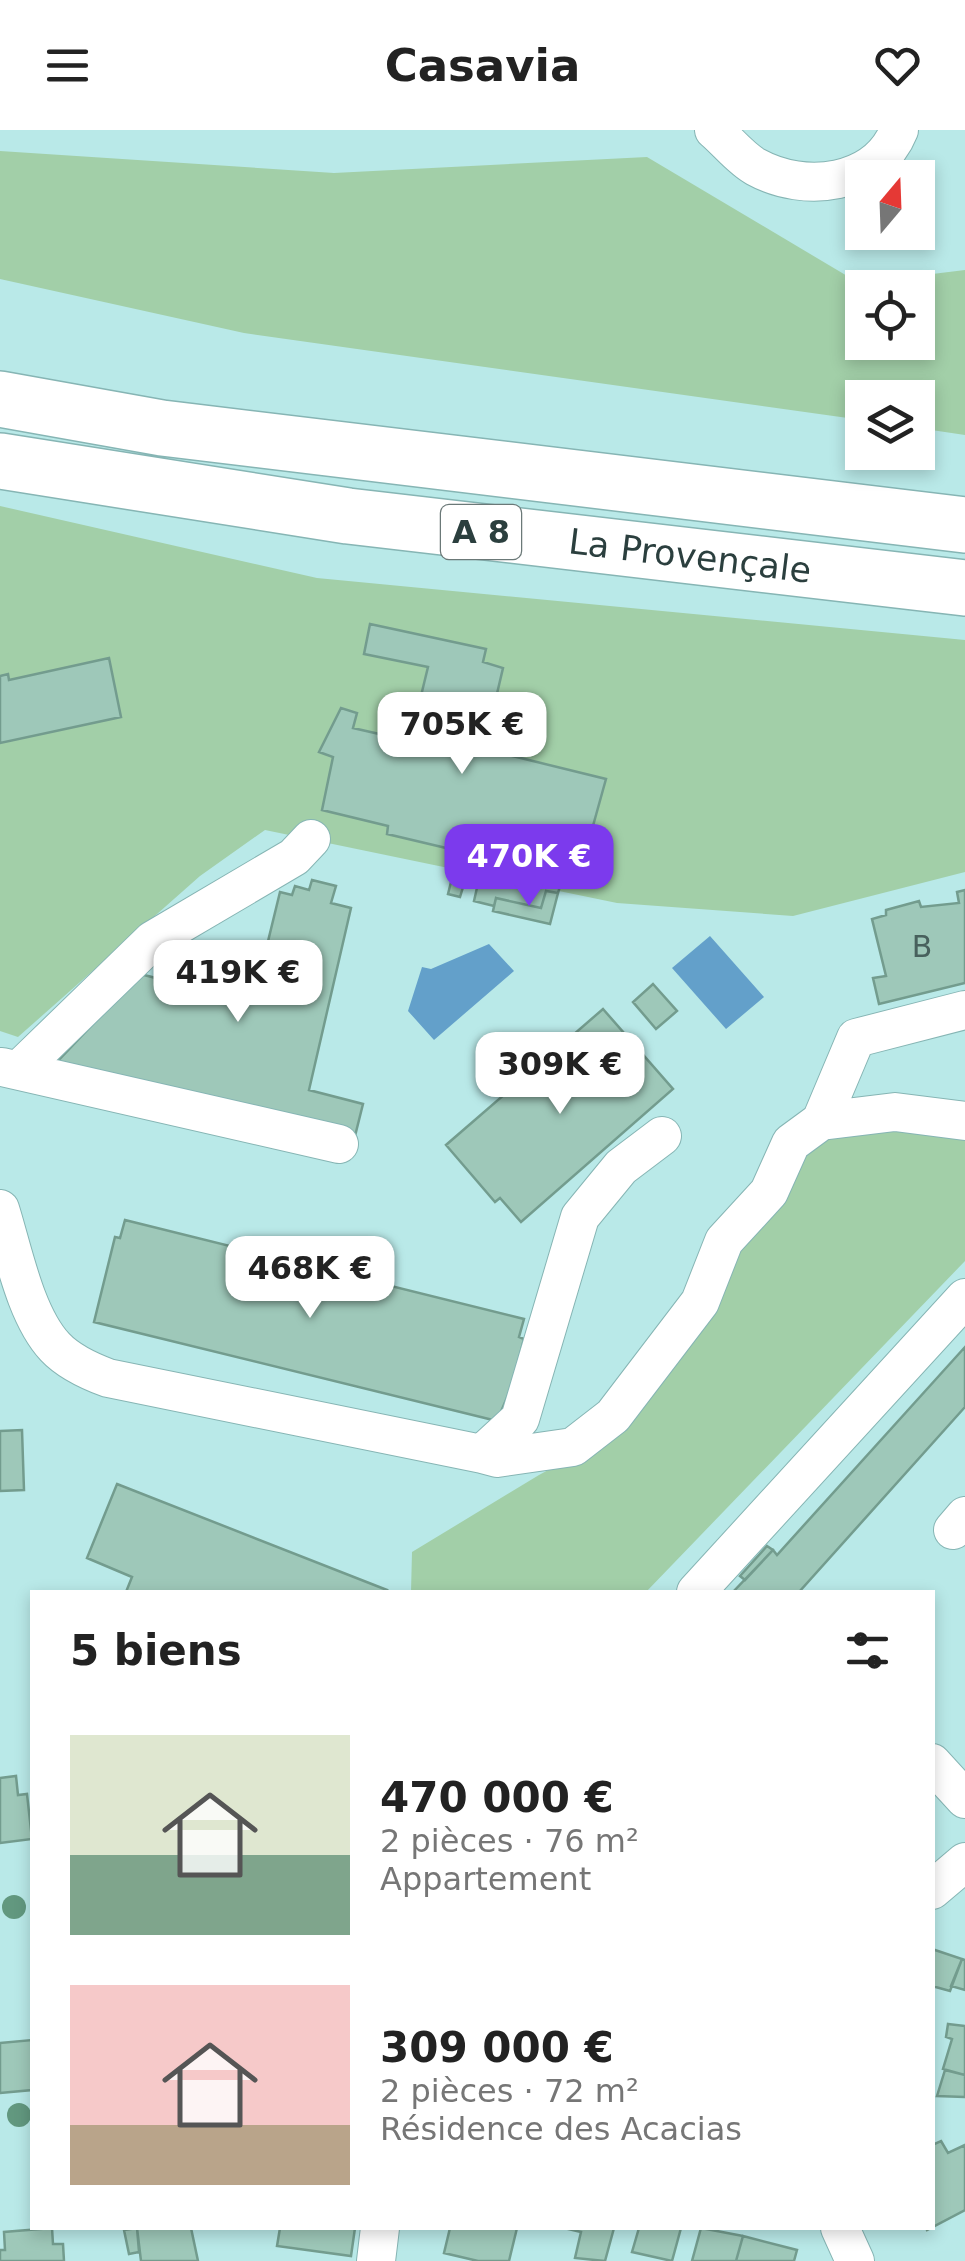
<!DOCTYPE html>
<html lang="fr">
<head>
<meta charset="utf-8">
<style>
  :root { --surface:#fff; --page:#f2f2f2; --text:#222; --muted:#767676; --accent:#7c3aed }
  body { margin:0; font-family:"DejaVu Sans",sans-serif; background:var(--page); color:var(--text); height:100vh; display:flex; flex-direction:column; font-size:38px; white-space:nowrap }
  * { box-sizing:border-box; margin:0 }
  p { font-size:32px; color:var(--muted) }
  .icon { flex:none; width:55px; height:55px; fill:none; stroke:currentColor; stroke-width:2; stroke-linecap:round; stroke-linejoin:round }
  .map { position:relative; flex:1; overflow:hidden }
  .details { position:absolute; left:30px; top:1460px; width:905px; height:640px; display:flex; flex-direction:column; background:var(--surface); border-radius:0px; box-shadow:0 5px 15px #0003 }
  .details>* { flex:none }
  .needle { width:65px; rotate:19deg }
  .controls { position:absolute; left:845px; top:30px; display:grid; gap:20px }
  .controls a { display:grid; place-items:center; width:90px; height:90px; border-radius:0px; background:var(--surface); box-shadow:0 5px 15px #0003; font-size:50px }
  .price { position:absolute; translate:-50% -85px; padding:0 22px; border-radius:20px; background:#fff; color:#222; font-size:32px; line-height:65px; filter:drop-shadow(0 2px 5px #0008) }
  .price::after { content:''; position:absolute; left:50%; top:60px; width:30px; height:22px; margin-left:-15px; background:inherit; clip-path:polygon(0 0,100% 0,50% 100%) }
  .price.current { background:var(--accent); color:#fff }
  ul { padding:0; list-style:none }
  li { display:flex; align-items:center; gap:30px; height:250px; padding:0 40px }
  li span { display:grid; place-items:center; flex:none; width:280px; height:200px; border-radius:0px; color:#555 }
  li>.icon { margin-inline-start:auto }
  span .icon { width:120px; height:120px; fill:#fffc; stroke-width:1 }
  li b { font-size:42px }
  h2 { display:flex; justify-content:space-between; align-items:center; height:120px; padding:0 40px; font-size:42px }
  header { display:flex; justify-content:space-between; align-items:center; height:130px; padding:0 40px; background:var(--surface); font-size:45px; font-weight:700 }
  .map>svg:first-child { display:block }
</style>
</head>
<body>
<header><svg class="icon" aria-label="menu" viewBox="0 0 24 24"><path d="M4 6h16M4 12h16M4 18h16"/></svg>Casavia<svg class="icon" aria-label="heart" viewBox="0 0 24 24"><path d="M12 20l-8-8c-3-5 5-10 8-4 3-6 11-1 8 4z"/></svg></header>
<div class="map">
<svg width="965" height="2131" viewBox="0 0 965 2131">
  <rect width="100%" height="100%" fill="#b9e9e8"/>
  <path fill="#a2cfa8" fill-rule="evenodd" d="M0,21L334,43L647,27L859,153L965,140V305L918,298V268H862V290L244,203L0,149ZM862,158H918V212H862Z
    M0,376L317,448L965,510V742L793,786L617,773L265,700L200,746L18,907L0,901Z
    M900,995L965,1001V1131L646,1462H411L412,1422L539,1345L611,1306L735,1114L788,1043L826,1004Z"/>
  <path fill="#63a0ca" d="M710,806L764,867L726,899L672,838Z
    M489,814L514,841L434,910L408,881L422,837L431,839Z"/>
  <path fill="#9ec8b9" stroke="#739c8e" stroke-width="2.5" d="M370,494L486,519L483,532L503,538L484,619L606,649L586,721L577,719L570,747L563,746L558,763L546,761L541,778L496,768L494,776L474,771L484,727L387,704L388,696L322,680L333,627L319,622L341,578L357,583L353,598L410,611L428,537L364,524Z
    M109,528L121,587L0,613V546L8,544L9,550Z
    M453,744L474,750L464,754L460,767L448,764Z
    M312,750L336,756L331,773L351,778L309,960L363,974L355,1006L57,932L140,844L253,873L280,762L292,765L295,756L309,760Z
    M965,760V853L879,874L873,848L886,846L872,789L886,785V780L919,771L921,777L959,773L957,762Z
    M546,761L558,763L550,794L493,781L496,768L541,778Z
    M653,854L677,881L656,899L633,872Z
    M603,879L673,959L521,1092L500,1068L495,1072L446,1015Z
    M125,1090L524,1189L519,1207L524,1209L512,1256L497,1291L94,1192L115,1107L120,1108Z
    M965,1217V1277L799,1462H733L773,1420L777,1425Z
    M22,1300L24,1360L0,1361V1301Z
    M117,1354L387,1460L386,1462H126L132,1447L87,1428Z
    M767,1416L773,1420L745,1450L740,1446Z
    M16,1646L18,1665L27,1664L32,1709L0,1713V1648Z
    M932,1819L962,1829L950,1861L932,1856Z
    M962,1829L965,1830V1860L951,1856Z
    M948,1894L965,1896V1945L943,1939L952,1909L946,1907Z
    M32,1910V1960L0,1963V1913Z
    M945,1940L965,1945V1967L937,1966Z
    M941,2011L948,2023L965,2015V2080L927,2100L926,2098H932V2015Z
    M52,2098L53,2114H63L64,2131H0V2120H5L4,2102Z
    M137,2098H191L198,2131H141Z
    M137,2098L139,2122L129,2124L124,2100Z
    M280,2098H355L351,2126L277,2116Z
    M450,2098H517L509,2131H478L444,2123Z
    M564,2098H614L605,2131L575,2128L581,2102Z
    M639,2098H681L672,2131L632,2122Z
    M701,2098L743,2106L736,2131H692Z
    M743,2106L797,2120L794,2131H736Z"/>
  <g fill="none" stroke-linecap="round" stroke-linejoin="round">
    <defs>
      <path id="minor" d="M714,0C727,11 741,29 756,37C805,64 877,55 899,0
        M965,880L856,908L821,991L895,982L965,991
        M2,937L339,1014
        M19,940L153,810L294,727L311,709
        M0,1079C13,1120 25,1185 55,1217C69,1232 89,1241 108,1248L482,1324L520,1289L580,1087L621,1037L662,1006
        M482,1324L497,1328L573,1317L613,1286L700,1172L724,1111L769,1062L791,1013L821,991
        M953,1400L965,1386
        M696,1462L965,1168
        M932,1633L965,1669
        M932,1760L965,1732
        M840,2098L855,2131
        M376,2131L380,2098"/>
      <path id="highway" d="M0,269L162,298L965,395
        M0,331L348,386L965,458"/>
    </defs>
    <use href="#minor" stroke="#86b5b4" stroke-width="40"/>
    <use href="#highway" stroke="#86b5b4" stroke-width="58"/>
    <use href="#minor" stroke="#fff" stroke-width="38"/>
    <use href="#highway" stroke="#fff" stroke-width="55"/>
  </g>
  <g fill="#62987f">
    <circle cx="14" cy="1777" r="12"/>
    <circle cx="19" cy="1985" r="12"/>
  </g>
  <g text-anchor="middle" stroke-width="10" stroke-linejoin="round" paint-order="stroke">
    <g font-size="30" fill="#48615d">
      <text x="922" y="827">B</text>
    </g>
    <rect fill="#fff" stroke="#6b7978" stroke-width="2.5" x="441" y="375" width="80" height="54" rx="8"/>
    <g font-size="32" font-weight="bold" fill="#2b3f3e">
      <text x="481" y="413">A 8</text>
    </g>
    <g font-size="35" fill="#2b3f3e" stroke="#fff">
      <text transform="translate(690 426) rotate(7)" y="12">La Provençale</text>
    </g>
  </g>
</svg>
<div class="controls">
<a><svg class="needle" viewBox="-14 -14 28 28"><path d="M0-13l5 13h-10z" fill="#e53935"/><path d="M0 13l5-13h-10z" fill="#767676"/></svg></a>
<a><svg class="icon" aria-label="locate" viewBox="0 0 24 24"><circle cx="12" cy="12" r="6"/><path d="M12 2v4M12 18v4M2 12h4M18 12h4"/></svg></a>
<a><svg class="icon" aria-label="layers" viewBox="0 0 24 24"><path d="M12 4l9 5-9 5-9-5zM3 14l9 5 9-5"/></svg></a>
</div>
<b class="price" style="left:462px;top:647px">705K €</b>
<b class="price current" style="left:529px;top:779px">470K €</b>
<b class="price" style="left:238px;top:895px">419K €</b>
<b class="price" style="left:560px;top:987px">309K €</b>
<b class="price" style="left:310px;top:1191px">468K €</b>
<section class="details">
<h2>5 biens<svg class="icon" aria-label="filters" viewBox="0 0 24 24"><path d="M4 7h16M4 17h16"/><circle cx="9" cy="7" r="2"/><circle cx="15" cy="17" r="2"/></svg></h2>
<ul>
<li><span style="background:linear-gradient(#dfe7d0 60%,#7fa58c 0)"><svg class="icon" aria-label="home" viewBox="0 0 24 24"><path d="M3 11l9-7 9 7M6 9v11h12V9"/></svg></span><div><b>470 000 €</b><p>2 pièces · 76 m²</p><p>Appartement</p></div></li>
<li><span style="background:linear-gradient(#f6c9c9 70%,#b9a48a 0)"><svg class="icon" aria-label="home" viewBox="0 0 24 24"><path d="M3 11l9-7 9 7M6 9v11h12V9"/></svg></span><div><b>309 000 €</b><p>2 pièces · 72 m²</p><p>Résidence des Acacias</p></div></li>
</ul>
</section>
</div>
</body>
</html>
